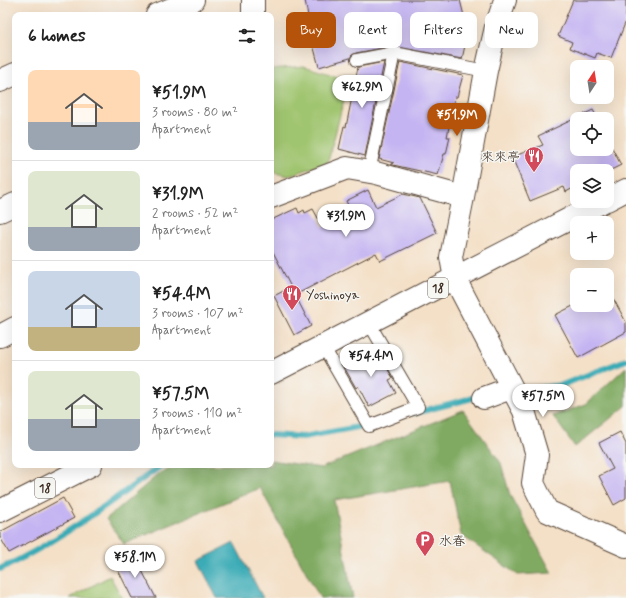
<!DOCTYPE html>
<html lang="en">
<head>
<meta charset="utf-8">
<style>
  :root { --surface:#fff; --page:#f2f2f2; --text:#222; --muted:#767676; --line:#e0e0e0; --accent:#b45309 }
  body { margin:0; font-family:Mynerve,"Klee One",sans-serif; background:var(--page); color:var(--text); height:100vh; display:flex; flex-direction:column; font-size:15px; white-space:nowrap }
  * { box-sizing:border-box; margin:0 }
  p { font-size:13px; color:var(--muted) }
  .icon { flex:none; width:22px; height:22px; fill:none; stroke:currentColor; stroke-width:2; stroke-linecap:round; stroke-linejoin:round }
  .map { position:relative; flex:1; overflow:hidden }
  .panel { position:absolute; left:12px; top:12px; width:262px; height:456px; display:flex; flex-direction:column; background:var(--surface); border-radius:8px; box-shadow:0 4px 16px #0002 }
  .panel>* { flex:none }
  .top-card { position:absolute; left:286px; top:12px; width:280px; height:36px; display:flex; gap:8px }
  .needle { width:26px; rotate:12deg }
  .tools { position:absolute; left:570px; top:60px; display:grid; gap:8px }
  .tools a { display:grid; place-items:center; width:44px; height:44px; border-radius:8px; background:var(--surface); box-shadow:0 4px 16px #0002; font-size:20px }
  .price { position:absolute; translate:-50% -34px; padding:0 9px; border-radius:14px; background:#fff; color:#222; font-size:13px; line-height:26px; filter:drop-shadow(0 1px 2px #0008) }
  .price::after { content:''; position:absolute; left:50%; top:24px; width:12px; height:9px; margin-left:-6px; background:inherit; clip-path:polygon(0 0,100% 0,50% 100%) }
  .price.active { background:var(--accent); color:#fff }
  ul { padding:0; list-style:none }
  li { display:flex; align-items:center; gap:12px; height:100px; padding:0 16px }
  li+li { border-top:1px solid var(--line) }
  li span { display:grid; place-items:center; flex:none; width:112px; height:80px; border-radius:8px; color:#555 }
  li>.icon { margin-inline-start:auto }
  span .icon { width:48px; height:48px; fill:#fffc; stroke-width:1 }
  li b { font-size:17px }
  h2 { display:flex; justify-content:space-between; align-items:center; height:48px; padding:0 16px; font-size:17px }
  .chip { padding:0 14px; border-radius:8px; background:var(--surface); box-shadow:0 4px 16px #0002; font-size:14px; line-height:36px }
  .chip.active { background:var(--accent); color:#fff }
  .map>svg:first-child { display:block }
</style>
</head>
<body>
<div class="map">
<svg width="626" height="598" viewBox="0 0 626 598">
  <rect width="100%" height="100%" fill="#f6f6f2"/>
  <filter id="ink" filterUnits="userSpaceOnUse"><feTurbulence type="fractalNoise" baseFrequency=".025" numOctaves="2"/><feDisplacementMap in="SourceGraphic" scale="8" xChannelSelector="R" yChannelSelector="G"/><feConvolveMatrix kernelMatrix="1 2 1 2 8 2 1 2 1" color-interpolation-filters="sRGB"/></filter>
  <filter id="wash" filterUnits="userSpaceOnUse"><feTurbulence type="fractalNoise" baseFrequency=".012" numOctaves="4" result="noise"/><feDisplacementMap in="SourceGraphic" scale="16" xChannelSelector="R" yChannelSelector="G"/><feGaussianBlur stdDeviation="0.9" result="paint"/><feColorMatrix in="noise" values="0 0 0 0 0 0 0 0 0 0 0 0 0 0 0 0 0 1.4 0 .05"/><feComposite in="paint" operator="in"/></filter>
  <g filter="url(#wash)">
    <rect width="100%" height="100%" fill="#f4e0c7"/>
    <path fill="#a0c56f" stroke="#6e7846" d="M304,66L349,80L328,162L289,176L271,172V69Z
      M110,576L122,598H70Z"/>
    <path fill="#80aa62" stroke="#5e6a40" d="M626,367V406L575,447L553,416L586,404Z
      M463,410L501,463L510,495L552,573L518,575L461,535L450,481L334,500L353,598H320L260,488L124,544L106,519L161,472L186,465H271V460L321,468Z"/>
    <path fill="#3aabb6" stroke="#3a6a6a" d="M234,543L263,598H217L198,561Z"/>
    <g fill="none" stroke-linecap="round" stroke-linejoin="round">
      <path stroke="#3aabb6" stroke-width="6" d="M518,391L562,385L626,360
        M415,413L480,396
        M271,435L303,437L369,425
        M0,569C59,542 110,502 162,465"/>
    </g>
    <g id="blocks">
      <path fill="#c4b4f2" d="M305,0H460L468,32L462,59L393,46L356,53L352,55L350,58L319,67L314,48Z
        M573,0H626V21L611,58L597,53L595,58L570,48L572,42L558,36Z
        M384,62L365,156L339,149L344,126L346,127L358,67Z
        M400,62L463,75L457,97H455L447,137H450L446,154H444L438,175L393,165L391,164L394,163L379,159Z
        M593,110L598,119H577V149H607V138L621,165L607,172L577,171V186L566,192L564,187L530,201L512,157L543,145L538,136Z
        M368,190L376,207L403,194L420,198L437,233L380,261L376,253L295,295L271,248V220L297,208L299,213L304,210L305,213L313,209L323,227L352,213L346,201Z
        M291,287L311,326L294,335L274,296Z
        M607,287L626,322V332L578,358L555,315L577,304V305H607Z
        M376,350L393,378L389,380L396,393L369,407L358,386L356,388L344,367Z
        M620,432L626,444V498L614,505L599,476L613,469L599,443Z
        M63,498L74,518L9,553L0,537V532Z
        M134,555L156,598H132L115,564Z"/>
    </g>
  </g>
  <g filter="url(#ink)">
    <use href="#blocks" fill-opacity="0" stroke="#574537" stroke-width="1"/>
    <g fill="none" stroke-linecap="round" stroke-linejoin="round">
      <defs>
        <path id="service" d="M357,60L394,53L486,71
          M369,172L394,53
          M323,346L369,426L418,407L369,323"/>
        <path id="minor" d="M253,0V15
          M157,15L193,0
          M0,81L15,74
          M271,197L347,168L376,173L463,197
          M0,211L15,204
          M455,279L524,411L537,455L533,483L547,511L626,546
          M0,336L15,328
          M484,398L511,388"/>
        <path id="tertiary" d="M455,279L451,257L463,197L486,71L496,27L505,0"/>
        <path id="primary" d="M607,200L626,190
          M271,373L604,201
          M0,511L91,465"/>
      </defs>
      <use href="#service" stroke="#574537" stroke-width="14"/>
      <use href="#minor" stroke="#574537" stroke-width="24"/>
      <use href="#tertiary" stroke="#574537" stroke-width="24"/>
      <use href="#primary" stroke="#574537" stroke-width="24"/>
      <use href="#service" stroke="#fff" stroke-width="12"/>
      <use href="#minor" stroke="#fff" stroke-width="22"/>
      <use href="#tertiary" stroke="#fff" stroke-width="22"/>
      <use href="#primary" stroke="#fff" stroke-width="22"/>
    </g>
  </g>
  <defs>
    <symbol id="restaurant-pin" viewBox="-11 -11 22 30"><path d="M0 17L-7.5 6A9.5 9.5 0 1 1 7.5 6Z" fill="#d1495b" stroke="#f6f6f2"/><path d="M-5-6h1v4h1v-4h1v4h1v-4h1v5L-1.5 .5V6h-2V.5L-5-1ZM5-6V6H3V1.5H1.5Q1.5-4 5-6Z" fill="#fff"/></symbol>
    <symbol id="parking-pin" viewBox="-11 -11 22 30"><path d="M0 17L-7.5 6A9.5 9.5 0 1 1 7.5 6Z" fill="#d1495b" stroke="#f6f6f2"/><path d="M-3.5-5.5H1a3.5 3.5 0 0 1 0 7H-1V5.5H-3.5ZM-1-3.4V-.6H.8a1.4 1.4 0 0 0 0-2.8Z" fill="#fff"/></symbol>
  </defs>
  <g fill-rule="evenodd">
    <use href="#restaurant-pin" x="523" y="145" width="22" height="30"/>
    <use href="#restaurant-pin" x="281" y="283" width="22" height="30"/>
    <use href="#parking-pin" x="414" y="529" width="22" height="30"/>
  </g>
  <g text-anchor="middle" stroke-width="3" stroke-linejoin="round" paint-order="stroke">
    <g fill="#f6f6f2" stroke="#73675e" stroke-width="1">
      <rect x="428" y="278" width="20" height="20" rx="3"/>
      <rect x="35" y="478" width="20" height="20" rx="3"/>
    </g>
    <g font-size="12" font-weight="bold" fill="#3b2a1e">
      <text x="438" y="292">18</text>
      <text x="45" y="492">18</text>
    </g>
    <g font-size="13" fill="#3b2a1e" stroke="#f6f6f2" text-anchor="start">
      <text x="520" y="161" text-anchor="end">來來亭</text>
      <text x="306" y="299">Yoshinoya</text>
      <text x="439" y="545">水春</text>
    </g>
  </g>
</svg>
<div class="tools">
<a><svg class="needle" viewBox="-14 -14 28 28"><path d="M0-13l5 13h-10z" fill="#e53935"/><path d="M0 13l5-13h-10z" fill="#767676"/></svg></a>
<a><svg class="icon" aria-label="locate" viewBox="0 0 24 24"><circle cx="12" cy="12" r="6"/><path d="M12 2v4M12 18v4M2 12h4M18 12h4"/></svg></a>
<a><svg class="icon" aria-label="layers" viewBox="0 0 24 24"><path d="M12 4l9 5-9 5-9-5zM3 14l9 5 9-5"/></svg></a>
<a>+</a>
<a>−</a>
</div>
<b class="price" style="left:362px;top:109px">¥62.9M</b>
<b class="price active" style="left:457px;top:137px">¥51.9M</b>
<b class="price" style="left:346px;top:238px">¥31.9M</b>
<b class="price" style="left:371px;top:378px">¥54.4M</b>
<b class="price" style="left:543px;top:418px">¥57.5M</b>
<b class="price" style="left:135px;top:579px">¥58.1M</b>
<div class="top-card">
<a class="chip active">Buy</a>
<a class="chip">Rent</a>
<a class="chip">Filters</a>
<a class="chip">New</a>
</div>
<section class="panel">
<h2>6 homes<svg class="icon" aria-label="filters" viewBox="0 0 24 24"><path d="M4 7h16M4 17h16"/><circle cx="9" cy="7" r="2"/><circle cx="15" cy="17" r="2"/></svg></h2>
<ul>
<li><span style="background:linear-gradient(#ffd9b3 65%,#9aa5b1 0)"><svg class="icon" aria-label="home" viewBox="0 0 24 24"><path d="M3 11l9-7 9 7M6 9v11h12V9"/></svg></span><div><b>¥51.9M</b><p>3 rooms · 80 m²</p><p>Apartment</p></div></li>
<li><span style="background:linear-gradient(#dfe7d0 70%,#9aa5b1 0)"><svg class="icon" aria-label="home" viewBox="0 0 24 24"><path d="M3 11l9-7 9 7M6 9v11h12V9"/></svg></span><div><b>¥31.9M</b><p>2 rooms · 52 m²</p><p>Apartment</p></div></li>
<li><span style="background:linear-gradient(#c9d6e8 70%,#c2b280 0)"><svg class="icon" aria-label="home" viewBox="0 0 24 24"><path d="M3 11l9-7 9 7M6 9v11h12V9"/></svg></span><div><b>¥54.4M</b><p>3 rooms · 107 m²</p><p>Apartment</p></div></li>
<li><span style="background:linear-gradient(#dfe7d0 60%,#9aa5b1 0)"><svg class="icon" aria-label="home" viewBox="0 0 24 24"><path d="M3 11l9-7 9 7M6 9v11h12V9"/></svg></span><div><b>¥57.5M</b><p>3 rooms · 110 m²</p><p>Apartment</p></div></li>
</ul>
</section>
</div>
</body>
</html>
